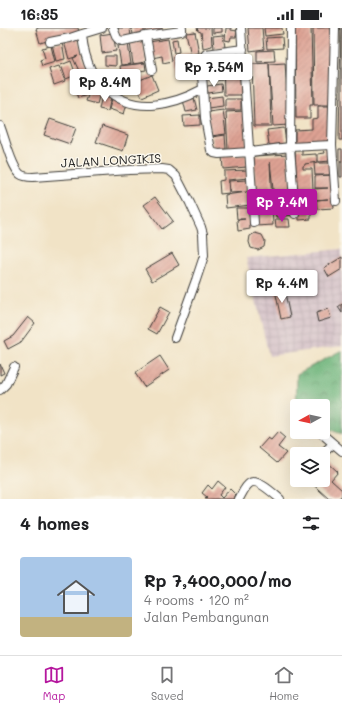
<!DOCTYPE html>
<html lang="en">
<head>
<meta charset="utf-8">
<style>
  :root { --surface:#fff; --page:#f2f2f2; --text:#202124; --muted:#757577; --line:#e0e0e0; --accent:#b5179e }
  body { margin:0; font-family:Mali,sans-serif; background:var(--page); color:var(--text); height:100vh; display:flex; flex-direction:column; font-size:15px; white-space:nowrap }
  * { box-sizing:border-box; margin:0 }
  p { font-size:13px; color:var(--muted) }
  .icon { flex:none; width:22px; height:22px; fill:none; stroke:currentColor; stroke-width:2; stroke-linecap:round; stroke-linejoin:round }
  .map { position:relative; height:471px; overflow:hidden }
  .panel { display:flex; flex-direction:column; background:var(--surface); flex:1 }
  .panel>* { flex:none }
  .needle { width:26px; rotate:262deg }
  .controls { position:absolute; left:290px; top:371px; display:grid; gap:8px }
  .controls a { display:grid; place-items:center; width:40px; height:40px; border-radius:4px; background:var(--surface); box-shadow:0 4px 16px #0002; font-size:20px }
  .price { position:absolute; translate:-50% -34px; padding:0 9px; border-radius:4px; background:#fff; color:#222; font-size:13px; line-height:26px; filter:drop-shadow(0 1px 2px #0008) }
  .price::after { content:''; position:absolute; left:50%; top:24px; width:12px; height:9px; margin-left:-6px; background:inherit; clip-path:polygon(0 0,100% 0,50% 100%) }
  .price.selected { background:var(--accent); color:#fff }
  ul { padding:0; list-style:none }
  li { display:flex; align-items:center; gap:12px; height:100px; padding:0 20px }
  li span { display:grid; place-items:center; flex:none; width:112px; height:80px; border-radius:4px; color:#555 }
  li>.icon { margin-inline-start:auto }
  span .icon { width:48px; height:48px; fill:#fffc; stroke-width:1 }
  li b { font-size:17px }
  h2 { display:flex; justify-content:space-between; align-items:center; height:48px; padding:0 20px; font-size:17px }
  .status { display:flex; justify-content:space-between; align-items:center; height:28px; padding:0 20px; background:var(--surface); direction:ltr }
  .status svg { height:11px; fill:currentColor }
  .tabs { display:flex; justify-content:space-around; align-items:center; height:56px; border-top:1px solid var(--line); background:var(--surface); font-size:11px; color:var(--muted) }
  .tabs a { display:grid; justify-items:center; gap:2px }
  .tabs .selected { color:var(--accent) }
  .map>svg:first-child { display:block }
</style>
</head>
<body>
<div class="status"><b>16:35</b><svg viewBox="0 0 49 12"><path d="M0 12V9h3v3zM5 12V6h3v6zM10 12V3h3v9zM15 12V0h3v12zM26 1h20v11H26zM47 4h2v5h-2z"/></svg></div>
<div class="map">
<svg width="342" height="471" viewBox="0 0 342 471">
  <defs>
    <pattern id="industrial-grid" width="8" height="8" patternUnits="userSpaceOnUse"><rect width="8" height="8" fill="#d2bec5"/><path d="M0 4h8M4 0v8" fill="none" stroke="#b4a3a9"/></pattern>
    <pattern id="forest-crowns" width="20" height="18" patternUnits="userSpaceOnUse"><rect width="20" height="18" fill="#6bb278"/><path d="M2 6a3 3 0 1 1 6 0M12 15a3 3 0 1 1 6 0" fill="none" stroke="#579062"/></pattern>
    <pattern id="building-hatch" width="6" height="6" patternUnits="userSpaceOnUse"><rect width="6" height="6" fill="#dda193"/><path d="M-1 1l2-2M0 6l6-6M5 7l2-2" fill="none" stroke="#bd8a7e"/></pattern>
  </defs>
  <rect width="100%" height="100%" fill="#fbf7ec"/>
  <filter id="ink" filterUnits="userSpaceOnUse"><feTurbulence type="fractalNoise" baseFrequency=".025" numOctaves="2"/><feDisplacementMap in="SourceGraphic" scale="8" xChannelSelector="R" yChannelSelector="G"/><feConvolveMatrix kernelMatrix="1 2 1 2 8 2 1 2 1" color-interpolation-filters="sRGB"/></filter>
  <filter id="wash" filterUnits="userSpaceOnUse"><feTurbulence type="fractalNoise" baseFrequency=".012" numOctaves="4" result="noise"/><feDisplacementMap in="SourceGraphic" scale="16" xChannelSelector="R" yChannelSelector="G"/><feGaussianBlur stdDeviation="0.9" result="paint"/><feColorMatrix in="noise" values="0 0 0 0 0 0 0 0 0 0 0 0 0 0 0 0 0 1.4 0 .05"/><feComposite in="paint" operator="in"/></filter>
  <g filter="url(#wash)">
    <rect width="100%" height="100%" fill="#f1e3c6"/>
    <path fill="url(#industrial-grid)" d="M342,221V318L269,328L246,230Z"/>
    <path fill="url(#forest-crowns)" stroke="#44674a" d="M342,322V406L323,399V378H297V389L296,388L297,346Z"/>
    <g id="blocks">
      <path fill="url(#building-hatch)" d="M39,0H78L79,4L40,15L36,1Z
        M118,0H130L131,9L120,10Z
        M132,0H144V5L133,7Z
        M146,0H162V5L146,6Z
        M197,0H211L212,18L203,20L201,4L198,3Z
        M213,0H222V4L213,5Z
        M226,0H231V2L237,3L236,9H231L230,13L225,12Z
        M248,0H262L264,21L250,23Z
        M264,0H282L283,6L265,8Z
        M295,0H311L313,77H310V90H296Z
        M313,0H331L332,77H314Z
        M341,0H342V112H339Z
        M195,4L199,25L191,27L186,5Z
        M113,5L116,23L102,25L100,7Z
        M223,7L225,19L214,21L213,8Z
        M77,9L83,26L81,27L87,42L80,45L73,30L78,28L69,31L64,14Z
        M282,9L283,20L267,21L266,10Z
        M168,11L172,33L163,35L162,28L152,30L149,14Z
        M177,11L179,24L174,25L172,12Z
        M143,13L146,34L133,36L130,15Z
        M62,14L65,31L56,33L52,16Z
        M128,16L131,36L121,37L118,18Z
        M51,18L55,34L42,38L40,32L45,30L42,20Z
        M274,22L275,33L257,34V23Z
        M189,26L193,47L177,50L174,29Z
        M105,28H116V38L105,37Z
        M239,28L241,67H224L223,29Z
        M208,31H221L222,52H209Z
        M71,33L76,47L66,51L61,37Z
        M145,35L146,42L121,46L120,38Z
        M269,35L271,98H254L252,36Z
        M285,35L289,97L273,98L269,36Z
        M59,38L65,53L54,57L49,41Z
        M152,47L158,62L142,69L135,54Z
        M81,52L87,67L78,70L72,55Z
        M221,56L222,63L208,65L207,58Z
        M91,59L101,62L97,76L86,73Z
        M102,67L111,69L108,83L99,81Z
        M222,68L223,78L208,80L207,70Z
        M194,70L197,82L186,84L183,72Z
        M112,71L127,76L124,86L109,81Z
        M225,71H241V82H225Z
        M318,78H330L331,113L295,115V102L312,101V91L318,90Z
        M223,82L226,106L211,108L208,84Z
        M245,83L247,121L228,122L226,84Z
        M200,87V97L184,98L183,88Z
        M50,91L76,100L70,116L44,107Z
        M102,98L128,107L123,123L96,114Z
        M284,100L286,115L269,117L267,102Z
        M225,107L226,121L213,122L212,109Z
        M330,120L331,133L318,134V126L325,125L324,121Z
        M302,121V127L316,126L317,134L305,136V137L303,138V141H312L314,183H311V191L299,192V184H298L295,122Z
        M339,121H342V133H339Z
        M288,126L294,187L276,189L270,134L273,197L256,198L254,128Z
        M246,127L247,139L223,141L222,128Z
        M340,134H342V149H340Z
        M314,135H330L331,147H315Z
        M248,142V150L228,152L229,165L220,166L219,153L224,152V143Z
        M331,147L334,180L317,181L316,172L328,171L315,172L314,161L328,160H315V148Z
        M247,152L248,164L230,165L229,153Z
        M248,164L250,177L226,180L225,167Z
        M155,169L173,193L162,201L144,177Z
        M236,180H249L250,201L238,203L237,192L245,191H237Z
        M275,191H289L290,199H276Z
        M255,205L262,207L265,213L264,219L258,222L251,220L249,214L250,208Z
        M172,225L179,237L152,253L145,241Z
        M342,229V241L329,249L324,240Z
        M284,260L290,289L281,291L275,262Z
        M342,276V285L338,279Z
        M160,279L169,284L157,306L148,301Z
        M328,281L331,290L318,294L316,285Z
        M28,289L35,295L21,314L8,321L4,313L13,308Z
        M160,328L169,342L144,359L135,345Z
        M0,336L4,345L0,347Z
        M278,404L285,410L278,419L286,425L277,435L259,420L268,410L271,412Z
        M324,431L338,444L331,452L342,462V467L338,471H329L308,452H323V432Z
        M218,453L225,459L219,467L222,470L230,461L236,467L233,471H205L207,469L202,465L208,457L212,461Z"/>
    </g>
  </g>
  <g filter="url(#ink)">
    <use href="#blocks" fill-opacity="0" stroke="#3c3a36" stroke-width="1"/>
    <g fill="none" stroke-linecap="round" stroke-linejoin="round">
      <defs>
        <path id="street" d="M102,0L82,6C83,19 86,32 92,44C95,51 101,56 106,61C134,87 173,77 203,61
          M113,0L117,10L119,12L123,13L146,8L181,3H182V0
          M241,0L254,195
          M291,0L290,119L295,186
          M335,0L332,117L336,173
          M146,8L152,42
          M50,14L70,10L82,6
          M243,21L206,26L201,32L205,90L211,122L214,125L219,126L250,124L290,119L332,117
          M0,98C5,110 11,138 20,146C24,149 28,149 33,149L129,142L162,141L169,142L176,148L190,175L201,199L203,206L204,228L196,252L175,310
          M0,362L6,356L14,339
          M321,405L342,423
          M322,426L333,416
          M239,471C242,466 245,458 250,455C257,450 274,466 280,471"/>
      </defs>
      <use href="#street" stroke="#3c3a36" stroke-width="10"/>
      <use href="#street" stroke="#fff" stroke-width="8"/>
    </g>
  </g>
  <g text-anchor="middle" stroke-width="3" stroke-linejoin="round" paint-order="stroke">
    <g font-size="12" fill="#1c1c1c" stroke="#fbf7ec">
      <text transform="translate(111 133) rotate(-3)" y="4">JALAN LONGIKIS</text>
    </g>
  </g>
</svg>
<div class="controls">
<a><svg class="needle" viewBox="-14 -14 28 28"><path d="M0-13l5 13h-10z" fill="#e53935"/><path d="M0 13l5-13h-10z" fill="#757577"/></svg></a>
<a><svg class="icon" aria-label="layers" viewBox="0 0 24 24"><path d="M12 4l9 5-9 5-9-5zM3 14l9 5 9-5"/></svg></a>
</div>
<b class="price" style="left:214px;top:60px">Rp 7.54M</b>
<b class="price" style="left:105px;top:75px">Rp 8.4M</b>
<b class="price selected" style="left:282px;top:195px">Rp 7.4M</b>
<b class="price" style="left:282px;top:276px">Rp 4.4M</b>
</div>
<section class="panel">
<h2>4 homes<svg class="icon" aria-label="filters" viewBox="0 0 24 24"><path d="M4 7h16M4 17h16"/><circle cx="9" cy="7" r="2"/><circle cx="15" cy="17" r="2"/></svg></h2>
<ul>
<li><span style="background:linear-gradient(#a9c7e8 75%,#c2b280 0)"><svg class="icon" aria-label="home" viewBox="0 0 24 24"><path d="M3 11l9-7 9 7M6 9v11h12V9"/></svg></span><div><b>Rp 7,400,000/mo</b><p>4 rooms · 120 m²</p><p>Jalan Pembangunan</p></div></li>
</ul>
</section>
<nav class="tabs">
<a class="selected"><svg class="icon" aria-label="map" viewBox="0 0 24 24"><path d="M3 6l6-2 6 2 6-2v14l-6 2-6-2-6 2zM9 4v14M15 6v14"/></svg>Map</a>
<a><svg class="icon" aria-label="saved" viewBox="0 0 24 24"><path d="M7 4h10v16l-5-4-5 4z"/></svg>Saved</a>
<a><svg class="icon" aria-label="home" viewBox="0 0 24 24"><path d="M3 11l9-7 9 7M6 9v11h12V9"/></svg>Home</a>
</nav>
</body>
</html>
